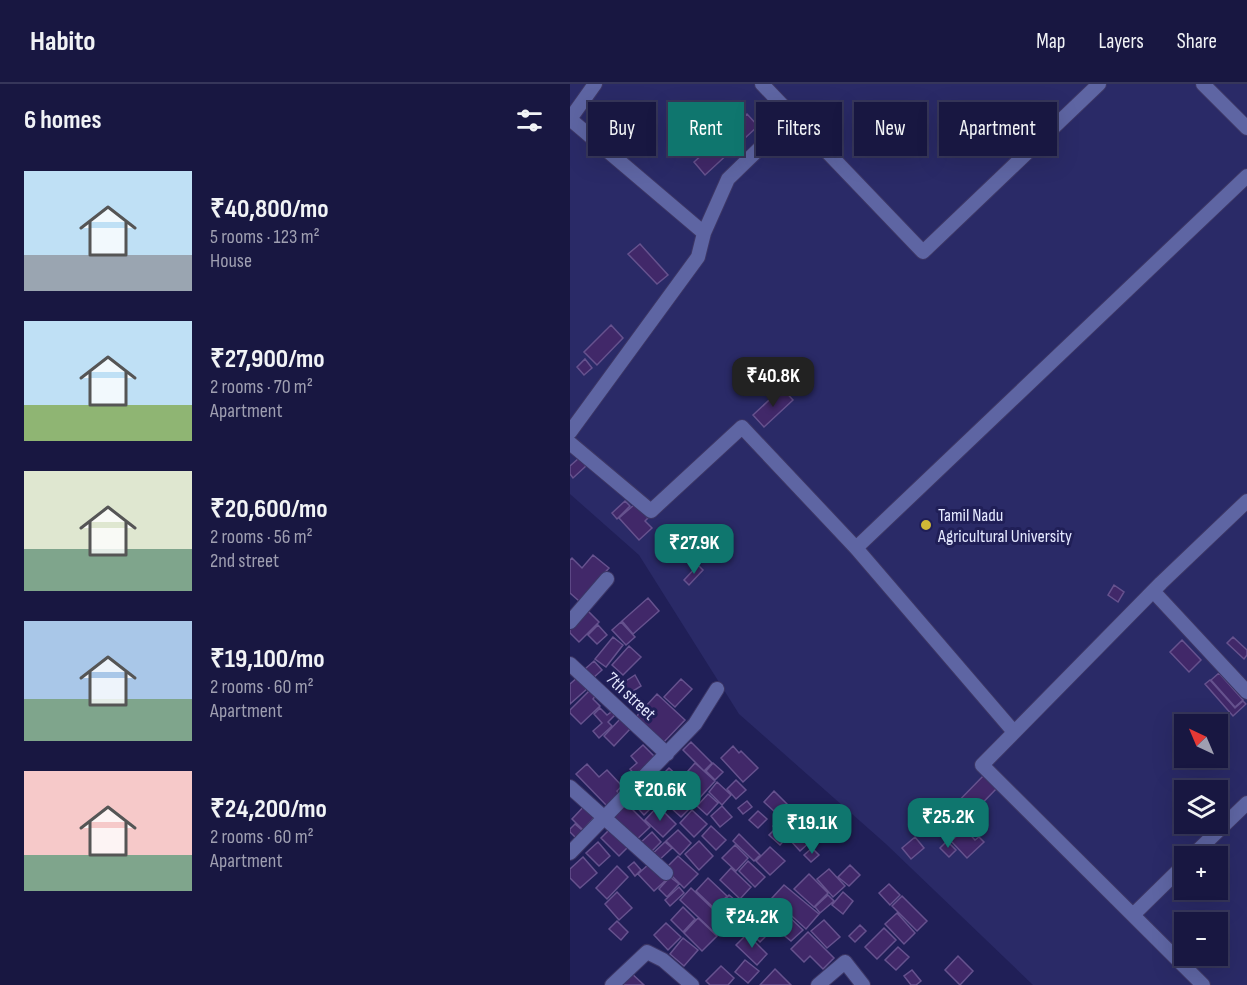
<!DOCTYPE html>
<html lang="en">
<head>
<meta charset="utf-8">
<style>
  :root { --surface:#181741; --page:#212048; --text:#f1f3f6; --muted:#9f9fb1; --line:#36365a; --accent:#0f766e }
  body { margin:0; font-family:"Sofia Sans Condensed",sans-serif; background:var(--page); color:var(--text); height:100vh; display:flex; flex-direction:column; font-size:22px; white-space:nowrap }
  * { box-sizing:border-box; margin:0 }
  p { font-size:20px; color:var(--muted) }
  .icon { flex:none; width:33px; height:33px; fill:none; stroke:currentColor; stroke-width:2; stroke-linecap:round; stroke-linejoin:round }
  .map { position:relative; flex:1; overflow:hidden }
  .drawer { display:flex; flex-direction:column; background:var(--surface); width:570px }
  .drawer>* { flex:none }
  .top-card { position:absolute; left:18px; top:18px; width:568px; height:54px; display:flex; gap:12px }
  .needle { width:39px; rotate:316deg }
  .tools { position:absolute; left:604px; top:630px; display:grid; gap:12px }
  .tools a { display:grid; place-items:center; width:54px; height:54px; border-radius:0px; background:var(--surface); box-shadow:0 6px 24px #0002,0 0 0 2px var(--line); font-size:30px }
  .price { position:absolute; translate:-50% -51px; padding:0 14px; border-radius:12px; background:var(--accent); color:#fff; font-size:20px; line-height:39px; filter:drop-shadow(0 2px 3px #0008) }
  .price::after { content:''; position:absolute; left:50%; top:36px; width:18px; height:14px; margin-left:-9px; background:inherit; clip-path:polygon(0 0,100% 0,50% 100%) }
  .price.current { background:#222; color:#fff }
  ul { padding:0; list-style:none }
  li { display:flex; align-items:center; gap:18px; height:150px; padding:0 24px }
  li span { display:grid; place-items:center; flex:none; width:168px; height:120px; border-radius:0px; color:#555 }
  li>.icon { margin-inline-start:auto }
  span .icon { width:72px; height:72px; fill:#fffc; stroke-width:1 }
  li b { font-size:26px }
  h2 { display:flex; justify-content:space-between; align-items:center; height:72px; padding:0 24px; font-size:26px }
  .pill { padding:0 21px; border-radius:0px; background:var(--surface); box-shadow:0 6px 24px #0002,0 0 0 2px var(--line); font-size:21px; line-height:54px }
  .pill.current { background:var(--accent); color:#fff }
  header { display:flex; align-items:center; gap:36px; box-sizing:border-box; height:84px; padding:0 30px; background:var(--surface); border-bottom:2px solid var(--line) }
  header strong { font-size:28px }
  nav { display:flex; gap:33px; margin-inline-start:auto; font-size:21px }
  main { display:flex; flex:1; min-height:0 }
  .map>svg:first-child { display:block }
</style>
</head>
<body>
<header>
<strong>Habito</strong>
<nav><a>Map</a><a>Layers</a><a>Share</a></nav>
</header>
<main>
<section class="drawer">
<h2>6 homes<svg class="icon" aria-label="filters" viewBox="0 0 24 24"><path d="M4 7h16M4 17h16"/><circle cx="9" cy="7" r="2"/><circle cx="15" cy="17" r="2"/></svg></h2>
<ul>
<li><span style="background:linear-gradient(#bfe0f5 70%,#9aa5b1 0)"><svg class="icon" aria-label="home" viewBox="0 0 24 24"><path d="M3 11l9-7 9 7M6 9v11h12V9"/></svg></span><div><b>₹40,800/mo</b><p>5 rooms · 123 m²</p><p>House</p></div></li>
<li><span style="background:linear-gradient(#bfe0f5 70%,#8fb573 0)"><svg class="icon" aria-label="home" viewBox="0 0 24 24"><path d="M3 11l9-7 9 7M6 9v11h12V9"/></svg></span><div><b>₹27,900/mo</b><p>2 rooms · 70 m²</p><p>Apartment</p></div></li>
<li><span style="background:linear-gradient(#dfe7d0 65%,#7fa58c 0)"><svg class="icon" aria-label="home" viewBox="0 0 24 24"><path d="M3 11l9-7 9 7M6 9v11h12V9"/></svg></span><div><b>₹20,600/mo</b><p>2 rooms · 56 m²</p><p>2nd street</p></div></li>
<li><span style="background:linear-gradient(#a9c7e8 65%,#7fa58c 0)"><svg class="icon" aria-label="home" viewBox="0 0 24 24"><path d="M3 11l9-7 9 7M6 9v11h12V9"/></svg></span><div><b>₹19,100/mo</b><p>2 rooms · 60 m²</p><p>Apartment</p></div></li>
<li><span style="background:linear-gradient(#f6c9c9 70%,#7fa58c 0)"><svg class="icon" aria-label="home" viewBox="0 0 24 24"><path d="M3 11l9-7 9 7M6 9v11h12V9"/></svg></span><div><b>₹24,200/mo</b><p>2 rooms · 60 m²</p><p>Apartment</p></div></li>
</ul>
</section>
<div class="map">
<svg width="677" height="901" viewBox="0 0 677 901">
  <rect width="100%" height="100%" fill="#201f57"/>
  <path fill="#2a2a67" fill-rule="evenodd" d="M0,0H677V901H463L316,760L169,630L69,471L0,410ZM615,640H648V674H615ZM615,706H648V740H615ZM615,772H648V806H615ZM615,838H648V872H615Z"/>
  <path fill="#412869" stroke="#66528e" stroke-width="1.5" d="M177,30L188,42L135,91L124,78Z
    M70,160L98,191L87,200L58,170Z
    M41,241L53,254L27,281L14,268Z
    M15,275L22,284L14,291L7,283Z
    M212,304L223,316L194,343L183,331Z
    M9,374L16,382L3,394L0,390V382Z
    M55,417L60,422L47,435L42,429Z
    M65,420L78,434L75,437L82,444L69,456L49,434Z
    M23,471L39,484L9,517L0,509V476L2,474L12,484Z
    M128,481L133,486L119,501L114,496Z
    M544,501L554,508L548,518L538,511Z
    M78,514L89,527L63,550L52,537Z
    M18,527L29,538L9,558L0,549V545Z
    M51,538L65,553L56,561L42,546Z
    M28,541L37,551L27,560L18,551Z
    M43,553L53,561L36,583L25,575Z
    M663,553L677,566V571L674,575L657,559Z
    M612,556L631,576L619,588L600,568Z
    M59,562L71,573L53,591L42,581Z
    M24,577L32,586L23,594L15,585Z
    M649,589L673,616L665,623L641,596Z
    M65,591L71,602L57,611L50,601Z
    M8,593L18,604L0,620V600Z
    M111,595L122,605L105,623L94,613Z
    M640,596L665,624L673,617L676,620L663,632L635,600Z
    M21,605L27,610L23,615L30,622L11,640L0,629V626Z
    M87,610L115,636L93,659L65,634Z
    M30,624L37,631L44,626L47,629L38,638L42,642L29,654L23,647L32,639L24,630Z
    M51,634L61,644L44,662L34,652Z
    M121,658L142,679L134,687L113,666Z
    M73,661L85,673L65,691L60,685L67,679L61,672Z
    M163,662L169,669L171,667L188,684L173,698L151,674Z
    M125,679L145,697L125,719L93,690L99,684L119,702L126,694L118,687Z
    M143,679L153,688L145,696L136,687Z
    M17,680L29,693L37,686L52,702L47,707L49,710L37,722L6,690Z
    M416,689L429,702L390,742L377,729Z
    M166,696L176,706L166,715L157,705Z
    M147,698L161,711L152,721L139,708Z
    M204,707L217,720L207,730L194,718Z
    M70,708L83,722L74,731L61,717Z
    M138,710L148,719L137,731L127,722Z
    M110,711L122,722L111,733L100,723Z
    M177,717L182,723L173,730L168,724Z
    M17,719L28,729L13,746L2,735Z
    M57,720L80,743L63,759L40,737Z
    M223,721L231,729L226,733L231,738L210,761L199,751L205,745L203,742Z
    M88,722L106,740L93,753L75,736Z
    M152,722L162,733L150,743L141,732Z
    M122,726L137,740L124,753L110,739Z
    M369,726L380,737L373,744L361,733Z
    M188,727L197,735L188,744L179,736Z
    M244,736L253,746L230,767L220,756Z
    M5,740L13,747L6,754L0,748V745Z
    M141,742L156,756L146,766L132,752Z
    M42,743L60,761L49,772L31,754Z
    M395,745L405,756L409,753L414,758L397,774L381,757Z
    M108,746L121,759L110,771L96,757Z
    M82,748L91,758L78,771L68,761Z
    M169,750L190,771L184,777L163,757Z
    M345,753L354,764L341,775L332,764Z
    M129,757L143,772L129,786L115,770Z
    M377,757L386,766L379,773L370,764Z
    M28,758L40,772L29,782L16,769Z
    M95,758L102,764L86,779L80,772Z
    M165,761L178,774L166,787L152,774Z
    M200,763L215,777L200,791L186,777Z
    M242,764L249,771L241,778L234,771Z
    M108,772L128,790L114,804L95,785Z
    M13,773L27,789L10,804L0,794V785Z
    M178,777L195,793L185,803L169,787Z
    M64,778L71,786L65,792L58,783Z
    M80,779L96,796L84,807L68,790Z
    M280,781L290,791L279,802L268,793Z
    M47,782L58,793L37,815L26,804Z
    M161,784L181,803L170,815L150,796Z
    M259,785L275,802L263,813L247,795Z
    M239,790L258,809L244,823L224,805Z
    M100,793L109,800L97,813L89,805Z
    M138,794L157,812L145,825L126,807Z
    M319,800L330,811L320,821L309,809Z
    M214,801L249,830L236,845L202,814Z
    M109,803L114,809L100,822L95,816Z
    M121,804L145,827L159,811L165,816L158,824L166,831L147,851L110,816Z
    M47,808L62,824L49,836L35,820Z
    M273,808L283,817L273,830L262,821Z
    M258,811L264,817L250,829L245,823Z
    M332,812L357,837L347,847L322,822Z
    M199,817L211,825L200,840L189,832Z
    M113,823L125,835L113,848L101,836Z
    M213,827L233,846L221,857L200,840Z
    M327,829L345,849L334,860L315,840Z
    M187,832L201,847L190,858L180,848L186,842L182,837Z
    M128,834L147,852L132,867L114,849Z
    M254,836L270,853L257,864L241,847Z
    M47,837L58,848L51,856L39,845Z
    M96,839L111,853L98,866L84,851Z
    M290,841L296,847L285,858L279,852Z
    M314,844L326,856L307,875L295,863Z
    M238,848L264,874L253,885L240,872L234,878L221,865Z
    M177,850L197,870L187,881L166,861Z
    M113,854L128,866L114,882L100,870Z
    M328,863L339,873L326,886L315,876Z
    M388,872L403,887L390,901L375,886Z
    M175,876L189,887L178,899L165,888Z
    M151,882L164,894L158,901H140L136,897Z
    M205,885L221,901H190Z
    M342,886L351,897L346,901H341L334,892Z
    M59,887L74,901H48Z"/>
  <g fill="none" stroke-linecap="round" stroke-linejoin="round">
    <defs>
      <path id="minor" d="M192,0L353,168L529,0
        M633,0L677,44
        M0,35L134,149
        M0,35L25,0
        M0,348L128,173L134,149L158,95L223,32
        M0,359L81,427L172,343L286,464
        M583,507L677,608
        M0,538L37,495
        M0,580L97,670
        M444,648L286,464L677,92
        M0,703L96,789
        M0,769L125,640L147,605
        M622,772L677,719
        M564,830L615,780
        M42,901L77,868L93,876L122,901
        M248,901L275,878L293,901
        M633,901L412,681L591,499L677,417"/>
    </defs>
    <use href="#minor" stroke="#3c3665" stroke-width="16"/>
    <use href="#minor" stroke="#5e65a3" stroke-width="14"/>
  </g>
  <circle fill="#d0b836" stroke="#201f57" stroke-width="2" cx="356" cy="441" r="6"/>
  <g text-anchor="middle" stroke-width="6" stroke-linejoin="round" paint-order="stroke">
    <g font-size="18" fill="#e5e9ff" stroke="#201f57" text-anchor="start">
      <text x="368" y="437">Tamil Nadu<tspan x="368" dy="21">Agricultural University</tspan></text>
    </g>
    <g font-size="18" fill="#e5e9ff" stroke="#201f57">
      <text transform="translate(61 612) rotate(43)" y="6">7th street</text>
    </g>
  </g>
</svg>
<div class="tools">
<a><svg class="needle" viewBox="-14 -14 28 28"><path d="M0-13l5 13h-10z" fill="#e53935"/><path d="M0 13l5-13h-10z" fill="#9f9fb1"/></svg></a>
<a><svg class="icon" aria-label="layers" viewBox="0 0 24 24"><path d="M12 4l9 5-9 5-9-5zM3 14l9 5 9-5"/></svg></a>
<a>+</a>
<a>−</a>
</div>
<b class="price current" style="left:203px;top:324px">₹40.8K</b>
<b class="price" style="left:124px;top:491px">₹27.9K</b>
<b class="price" style="left:90px;top:738px">₹20.6K</b>
<b class="price" style="left:378px;top:765px">₹25.2K</b>
<b class="price" style="left:242px;top:771px">₹19.1K</b>
<b class="price" style="left:182px;top:865px">₹24.2K</b>
<div class="top-card">
<a class="pill">Buy</a>
<a class="pill current">Rent</a>
<a class="pill">Filters</a>
<a class="pill">New</a>
<a class="pill">Apartment</a>
</div>
</div>
</main>
</body>
</html>
